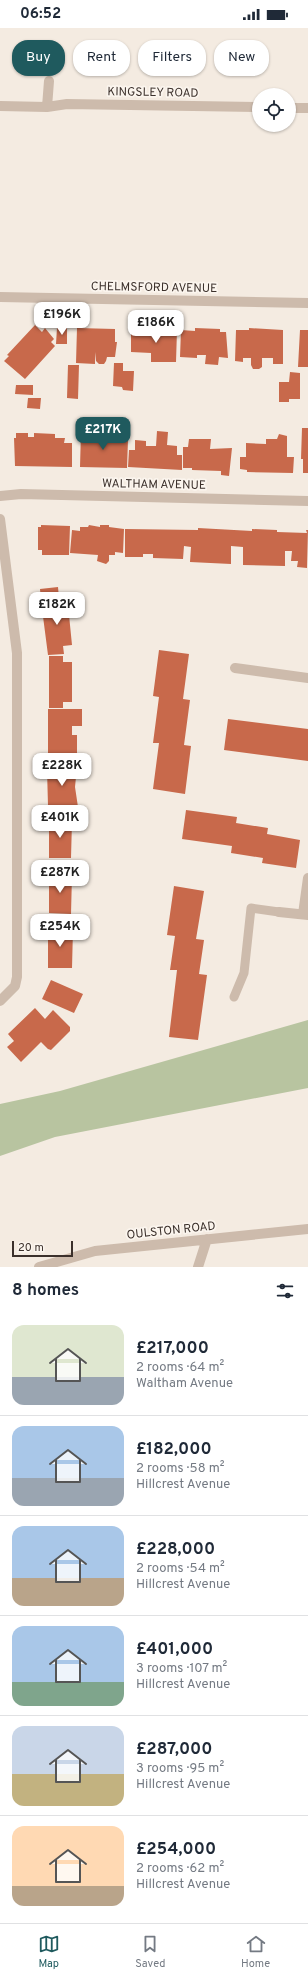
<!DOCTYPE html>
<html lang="en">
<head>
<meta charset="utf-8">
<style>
  :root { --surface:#fff; --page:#f6f6f7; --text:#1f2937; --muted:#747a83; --line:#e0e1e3; --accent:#1f5a5e }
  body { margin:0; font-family:Overpass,sans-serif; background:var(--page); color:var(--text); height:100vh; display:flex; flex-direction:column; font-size:15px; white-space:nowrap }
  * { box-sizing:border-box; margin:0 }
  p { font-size:13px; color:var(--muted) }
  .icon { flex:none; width:22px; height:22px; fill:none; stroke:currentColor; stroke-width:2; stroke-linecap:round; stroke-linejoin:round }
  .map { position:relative; height:1239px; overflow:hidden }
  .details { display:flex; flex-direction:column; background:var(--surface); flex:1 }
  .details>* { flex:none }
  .guide { position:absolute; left:12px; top:12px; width:284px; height:36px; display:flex; gap:8px }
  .tools { position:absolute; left:252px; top:60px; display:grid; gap:8px }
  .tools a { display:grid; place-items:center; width:44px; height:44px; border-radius:50%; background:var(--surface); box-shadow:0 1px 3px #0004; font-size:20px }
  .scale { position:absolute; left:12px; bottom:10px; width:61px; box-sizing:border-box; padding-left:4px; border:2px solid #3b302b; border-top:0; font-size:11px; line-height:14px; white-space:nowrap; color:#3b302b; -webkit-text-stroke:3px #fbf5ee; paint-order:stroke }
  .price { position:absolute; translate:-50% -34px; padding:0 9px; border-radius:8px; background:#fff; color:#222; font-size:13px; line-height:26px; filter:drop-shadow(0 1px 2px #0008) }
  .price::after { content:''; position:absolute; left:50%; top:24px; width:12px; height:9px; margin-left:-6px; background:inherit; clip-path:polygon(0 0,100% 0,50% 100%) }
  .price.on { background:var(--accent); color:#fff }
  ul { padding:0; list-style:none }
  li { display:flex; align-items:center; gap:12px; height:100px; padding:0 12px }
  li+li { border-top:1px solid var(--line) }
  li span { display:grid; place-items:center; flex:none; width:112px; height:80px; border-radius:12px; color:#555 }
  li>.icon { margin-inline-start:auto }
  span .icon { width:48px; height:48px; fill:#fffc; stroke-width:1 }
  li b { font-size:17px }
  h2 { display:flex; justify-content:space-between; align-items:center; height:48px; padding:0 12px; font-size:17px }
  .pill { padding:0 14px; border-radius:16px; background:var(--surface); box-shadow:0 1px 3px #0004; font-size:14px; line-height:36px }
  .pill.on { background:var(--accent); color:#fff }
  .status { display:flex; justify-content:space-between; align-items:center; height:28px; padding:0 20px; background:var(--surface); direction:ltr }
  .status svg { height:11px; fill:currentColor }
  .dock { display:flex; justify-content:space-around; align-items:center; height:56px; border-top:1px solid var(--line); background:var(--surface); font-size:11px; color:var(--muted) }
  .dock a { display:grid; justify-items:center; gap:2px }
  .dock .on { color:var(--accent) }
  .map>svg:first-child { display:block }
</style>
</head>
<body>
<div class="status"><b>06:52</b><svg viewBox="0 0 49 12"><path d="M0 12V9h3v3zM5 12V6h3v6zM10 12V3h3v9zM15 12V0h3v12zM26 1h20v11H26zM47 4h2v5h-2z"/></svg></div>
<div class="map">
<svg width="308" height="1239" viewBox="0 0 308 1239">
  <rect width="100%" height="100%" fill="#f4ebe1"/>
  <path fill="#b8c4a0" d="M308,992V1060L55,1109L0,1128V1076L60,1063Z"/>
  <path fill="#c8694b" d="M35,297L42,304L45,300L54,311L51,314L55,318L25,351L4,333L9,328L7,327Z
    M57,300H67V316H56Z
    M77,300L115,301V314H117L115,329H107L106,333L104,336H99L96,333L95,324V336L76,335Z
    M195,300L220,301V304H226L228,330L219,329L218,337L205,336L206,327H197V330L180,329L181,302L195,303Z
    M249,300L283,302V336H273V330H262V339L259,341H253L251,337V330H243V334L235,333L236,302H249Z
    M131,301L177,302L176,334H151V325L131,324Z
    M300,302H308V339H298Z
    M114,335H123V343H134L133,363L123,362L122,359L113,358Z
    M68,337H79L78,371L67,370Z
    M290,344L300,345V371H289V374H279V354H289Z
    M16,357H33V367L15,366Z
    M28,370H41L40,381L27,380Z
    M84,400L90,401L93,403L92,407L110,408V411L128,412L127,440L80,439L81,403Z
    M302,400H308V445H303V431H301Z
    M157,403L168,404L167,417L177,418V427H182V442L128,439L129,422H135V412L146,413V418H156Z
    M16,405H28V409H34V405L55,406V410H65L64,415H72V439L15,438L14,410H16Z
    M279,406L287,408V429H294L293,445L247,444V442L240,441V429H246V415L266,416V411H277Z
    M189,411H211L210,421L232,420L229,448L221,447V443L192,442V440H183V419H188Z
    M41,497L70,498L69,527H42V522H38V499H41Z
    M89,497L100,499V497H109V499L124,501L123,525L115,524V527H109V533L106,536L97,533L98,527L70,525L72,502L80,503V499H88Z
    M198,500L252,503V501L277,502V504L307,505L306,502H308L307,540L297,539L298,533H291L292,523H285V538L243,537V519L231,518V536L190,534L191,519L184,518L183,531L153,530V526H143V529H125V501L198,502Z
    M58,559L59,570L41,572L40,561Z
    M58,571L59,578L73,576L74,587H69L72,617L63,618L64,626L48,627L41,573Z
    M159,622L189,626L183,671L190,672L184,717L191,718L185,766L153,761L159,715H153L159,669L153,668Z
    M49,628H63V634H72V674H63V680H49Z
    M48,681H82V698H72V707H77V727H74V733L48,734Z
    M228,691L308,701V733L224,722Z
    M62,739H77L75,759L78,779L48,778L47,741H62Z
    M186,782L237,789L236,795L268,800L267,806L300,812L296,840L262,835L263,830L231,825L232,818L182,811Z
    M49,793H72L71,830H49Z
    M49,847H72L71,886L49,885Z
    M174,858L204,863L196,911L204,912L199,946L207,947L198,1012L169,1009L177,942H170L175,908L167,907Z
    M48,901H73L72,940H48Z
    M51,952L83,966L74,985L42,971Z
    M35,980L45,991L53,982L70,999V1003L51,1022L48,1021L41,1014L21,1034L7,1019L14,1013L8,1006Z"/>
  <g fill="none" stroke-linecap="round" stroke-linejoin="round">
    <path stroke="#cdbbac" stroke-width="9" d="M234,969L244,945L251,880L279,884"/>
    <path stroke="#cdbbac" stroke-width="10" d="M0,78L47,79L67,76L259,79
      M47,79L49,53
      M289,80H308
      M0,269L308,275
      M0,468L21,466L308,473
      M0,491L17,625V949L15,958L0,973
      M235,640L308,650
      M279,884L308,887
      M303,886L308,850
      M39,1239L95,1223L308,1201
      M198,1239L207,1211"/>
  </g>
  <g text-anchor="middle" stroke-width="3.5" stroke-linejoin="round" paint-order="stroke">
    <g font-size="12" fill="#3b302b" stroke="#fbf5ee">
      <text transform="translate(153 64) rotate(1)" y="4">KINGSLEY ROAD</text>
      <text transform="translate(154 259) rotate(1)" y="4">CHELMSFORD AVENUE</text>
      <text transform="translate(154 456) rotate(1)" y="4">WALTHAM AVENUE</text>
      <text transform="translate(171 1202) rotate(-6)" y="4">OULSTON ROAD</text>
    </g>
  </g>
</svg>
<div class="tools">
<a><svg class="icon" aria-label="locate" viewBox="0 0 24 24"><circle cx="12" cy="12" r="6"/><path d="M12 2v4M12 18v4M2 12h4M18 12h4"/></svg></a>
</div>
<div class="scale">20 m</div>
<b class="price" style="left:62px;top:308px">£196K</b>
<b class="price" style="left:156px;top:316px">£186K</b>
<b class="price on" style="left:103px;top:423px">£217K</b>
<b class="price" style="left:57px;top:598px">£182K</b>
<b class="price" style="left:62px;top:759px">£228K</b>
<b class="price" style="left:60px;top:811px">£401K</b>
<b class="price" style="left:60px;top:866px">£287K</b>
<b class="price" style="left:60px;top:920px">£254K</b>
<div class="guide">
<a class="pill on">Buy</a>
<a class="pill">Rent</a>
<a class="pill">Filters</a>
<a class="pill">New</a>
</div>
</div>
<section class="details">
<h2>8 homes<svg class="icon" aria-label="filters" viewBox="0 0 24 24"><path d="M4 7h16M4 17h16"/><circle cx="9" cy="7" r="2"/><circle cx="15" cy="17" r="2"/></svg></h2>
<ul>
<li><span style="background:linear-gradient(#dfe7d0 65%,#9aa5b1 0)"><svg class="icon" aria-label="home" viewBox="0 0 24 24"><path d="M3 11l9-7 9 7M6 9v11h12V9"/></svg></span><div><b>£217,000</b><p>2 rooms · 64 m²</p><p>Waltham Avenue</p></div></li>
<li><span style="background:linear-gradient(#a9c7e8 65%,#9aa5b1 0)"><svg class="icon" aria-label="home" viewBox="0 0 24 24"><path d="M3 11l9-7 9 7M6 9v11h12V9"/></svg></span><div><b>£182,000</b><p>2 rooms · 58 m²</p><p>Hillcrest Avenue</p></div></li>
<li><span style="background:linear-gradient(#a9c7e8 65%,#b9a48a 0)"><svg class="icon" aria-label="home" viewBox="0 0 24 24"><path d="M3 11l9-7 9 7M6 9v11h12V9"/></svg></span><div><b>£228,000</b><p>2 rooms · 54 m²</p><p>Hillcrest Avenue</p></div></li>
<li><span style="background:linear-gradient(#a9c7e8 70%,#7fa58c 0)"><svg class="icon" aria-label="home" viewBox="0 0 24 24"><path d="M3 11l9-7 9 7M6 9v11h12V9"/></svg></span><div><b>£401,000</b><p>3 rooms · 107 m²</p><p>Hillcrest Avenue</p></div></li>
<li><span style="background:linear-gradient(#c9d6e8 60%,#c2b280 0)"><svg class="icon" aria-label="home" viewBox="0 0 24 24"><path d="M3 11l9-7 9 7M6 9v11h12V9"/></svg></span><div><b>£287,000</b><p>3 rooms · 95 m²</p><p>Hillcrest Avenue</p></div></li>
<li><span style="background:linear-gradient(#ffd9b3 75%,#b9a48a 0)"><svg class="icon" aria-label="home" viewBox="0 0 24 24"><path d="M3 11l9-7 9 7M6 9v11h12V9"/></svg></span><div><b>£254,000</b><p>2 rooms · 62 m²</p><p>Hillcrest Avenue</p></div></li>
</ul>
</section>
<nav class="dock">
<a class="on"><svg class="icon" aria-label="map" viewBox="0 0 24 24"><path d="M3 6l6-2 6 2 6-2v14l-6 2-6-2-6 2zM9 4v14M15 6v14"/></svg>Map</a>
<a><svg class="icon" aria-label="saved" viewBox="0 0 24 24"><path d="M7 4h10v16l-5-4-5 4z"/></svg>Saved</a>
<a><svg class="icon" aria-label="home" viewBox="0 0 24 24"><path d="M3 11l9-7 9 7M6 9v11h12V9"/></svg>Home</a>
</nav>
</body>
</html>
